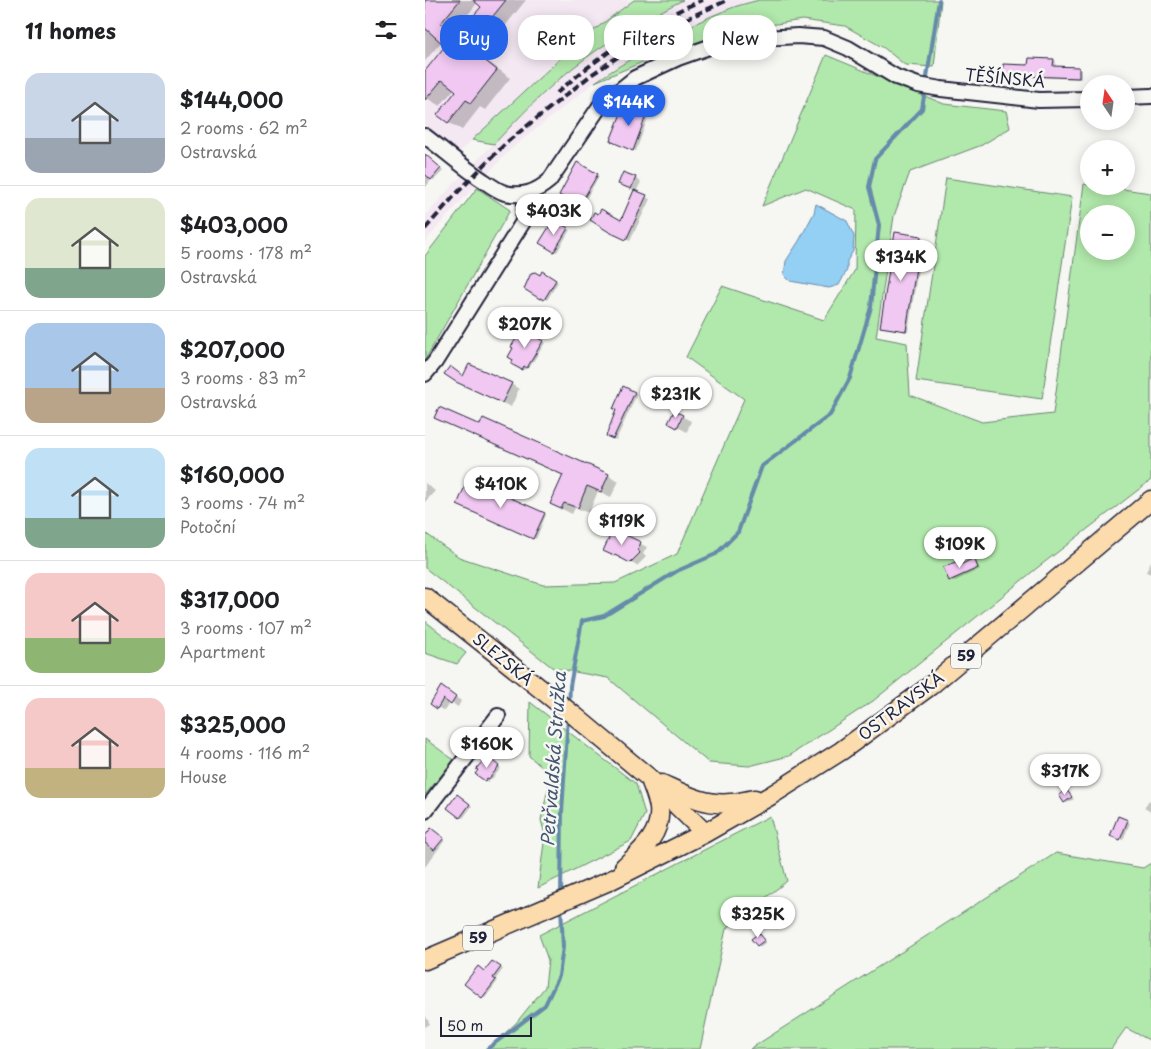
<!DOCTYPE html>
<html lang="en">
<head>
<meta charset="utf-8">
<style>
  :root { --surface:#fff; --page:#f6f6f6; --text:#202124; --muted:#757577; --line:#e0e0e0; --accent:#2563eb }
  body { margin:0; font-family:"Playpen Sans",sans-serif; background:var(--page); color:var(--text); height:100vh; display:flex; flex-direction:column; font-size:19px; white-space:nowrap }
  * { box-sizing:border-box; margin:0 }
  p { font-size:16px; color:var(--muted) }
  .icon { flex:none; width:28px; height:28px; fill:none; stroke:currentColor; stroke-width:2; stroke-linecap:round; stroke-linejoin:round }
  .map { position:relative; flex:1; overflow:hidden }
  .panel { display:flex; flex-direction:column; background:var(--surface); width:425px }
  .panel>* { flex:none }
  .hud { position:absolute; left:15px; top:15px; width:475px; height:45px; display:flex; gap:10px }
  .needle { width:32px; rotate:347deg }
  .buttons { position:absolute; left:655px; top:75px; display:grid; gap:10px }
  .buttons a { display:grid; place-items:center; width:55px; height:55px; border-radius:50%; background:var(--surface); box-shadow:0 2px 12px #0003; font-size:25px }
  .scale { position:absolute; left:15px; bottom:12px; width:92px; box-sizing:border-box; padding-left:5px; border:2px solid #22223b; border-top:0; font-size:14px; line-height:18px; white-space:nowrap; color:#22223b; -webkit-text-stroke:4px #f6f6f2; paint-order:stroke }
  .price { position:absolute; translate:-50% -42px; padding:0 11px; border-radius:18px; background:#fff; color:#222; font-size:16px; line-height:32px; filter:drop-shadow(0 1px 2px #0008) }
  .price::after { content:''; position:absolute; left:50%; top:30px; width:15px; height:11px; margin-left:-8px; background:inherit; clip-path:polygon(0 0,100% 0,50% 100%) }
  .price.current { background:var(--accent); color:#fff }
  ul { padding:0; list-style:none }
  li { display:flex; align-items:center; gap:15px; height:125px; padding:0 25px }
  li+li { border-top:1px solid var(--line) }
  li span { display:grid; place-items:center; flex:none; width:140px; height:100px; border-radius:15px; color:#555 }
  li>.icon { margin-inline-start:auto }
  span .icon { width:60px; height:60px; fill:#fffc; stroke-width:1 }
  li b { font-size:21px }
  h2 { display:flex; justify-content:space-between; align-items:center; height:60px; padding:0 25px; font-size:21px }
  .pill { padding:0 18px; border-radius:20px; background:var(--surface); box-shadow:0 2px 12px #0003; font-size:18px; line-height:45px }
  .pill.current { background:var(--accent); color:#fff }
  main { display:flex; flex:1; min-height:0 }
  .map>svg:first-child { display:block }
</style>
</head>
<body>
<main>
<section class="panel">
<h2>11 homes<svg class="icon" aria-label="filters" viewBox="0 0 24 24"><path d="M4 7h16M4 17h16"/><circle cx="9" cy="7" r="2"/><circle cx="15" cy="17" r="2"/></svg></h2>
<ul>
<li><span style="background:linear-gradient(#c9d6e8 65%,#9aa5b1 0)"><svg class="icon" aria-label="home" viewBox="0 0 24 24"><path d="M3 11l9-7 9 7M6 9v11h12V9"/></svg></span><div><b>$144,000</b><p>2 rooms · 62 m²</p><p>Ostravská</p></div></li>
<li><span style="background:linear-gradient(#dfe7d0 70%,#7fa58c 0)"><svg class="icon" aria-label="home" viewBox="0 0 24 24"><path d="M3 11l9-7 9 7M6 9v11h12V9"/></svg></span><div><b>$403,000</b><p>5 rooms · 178 m²</p><p>Ostravská</p></div></li>
<li><span style="background:linear-gradient(#a9c7e8 65%,#b9a48a 0)"><svg class="icon" aria-label="home" viewBox="0 0 24 24"><path d="M3 11l9-7 9 7M6 9v11h12V9"/></svg></span><div><b>$207,000</b><p>3 rooms · 83 m²</p><p>Ostravská</p></div></li>
<li><span style="background:linear-gradient(#bfe0f5 70%,#7fa58c 0)"><svg class="icon" aria-label="home" viewBox="0 0 24 24"><path d="M3 11l9-7 9 7M6 9v11h12V9"/></svg></span><div><b>$160,000</b><p>3 rooms · 74 m²</p><p>Potoční</p></div></li>
<li><span style="background:linear-gradient(#f6c9c9 65%,#8fb573 0)"><svg class="icon" aria-label="home" viewBox="0 0 24 24"><path d="M3 11l9-7 9 7M6 9v11h12V9"/></svg></span><div><b>$317,000</b><p>3 rooms · 107 m²</p><p>Apartment</p></div></li>
<li><span style="background:linear-gradient(#f6c9c9 70%,#c2b280 0)"><svg class="icon" aria-label="home" viewBox="0 0 24 24"><path d="M3 11l9-7 9 7M6 9v11h12V9"/></svg></span><div><b>$325,000</b><p>4 rooms · 116 m²</p><p>House</p></div></li>
</ul>
</section>
<div class="map">
<svg width="726" height="1049" viewBox="0 0 726 1049">
  <rect width="100%" height="100%" fill="#f6f6f2"/>
  <filter id="ink" filterUnits="userSpaceOnUse"><feTurbulence type="fractalNoise" baseFrequency=".02" numOctaves="2"/><feDisplacementMap in="SourceGraphic" scale="10" xChannelSelector="R" yChannelSelector="G"/><feConvolveMatrix kernelMatrix="1 2 1 2 8 2 1 2 1" color-interpolation-filters="sRGB"/></filter>
  <g filter="url(#ink)">
    <path fill="#f4e8f2" d="M0,0H209L152,43L33,153L0,127Z
      M258,0H334L305,8L201,61L170,82L87,148L37,200L15,224L0,242V216L25,188L110,101L149,67L195,35L237,10Z"/>
    <path fill="#b1e8ab" stroke="#6a8573" fill-rule="evenodd" d="M209,0H258C220,19 182,41 149,67C120,90 94,117 69,144L47,140L152,43Z
      M334,0H516L509,67L480,65L459,48L420,26L377,20L326,28L244,51L170,82C212,54 257,27 304,9C313,5 324,3 334,0Z
      M401,55L519,104L581,111L585,128L557,145L485,172L469,216L451,337L482,343L485,395L557,422L628,414L659,184L664,185V186H676L726,193V480L612,568L448,701L364,756L324,766L284,763L183,678L128,668L0,568V533L34,557L118,585L190,583L252,554L319,399L261,357L297,286L399,320L430,270L431,210L381,188L337,206ZM664,214H701V251H664Z
      M521,178L647,197L617,399L491,381Z
      M52,188L85,210L0,360V256Z
      M0,621L41,653L32,664L0,653Z
      M105,702L211,784L220,814L206,841L113,888L120,835L116,820L126,775L104,756Z
      M0,739L29,760L0,795Z
      M345,816L362,881L301,929L275,1049H63L91,1023L120,987L123,960L114,935Z
      M631,853L718,868L726,863V1041L701,1028L686,1049H325Z"/>
    <path fill="#94cff4" stroke="#668aaa" d="M391,204L422,221L429,236L428,251L422,261V270L414,285L404,288L365,281L359,275L361,261L374,241L389,213Z"/>
    <path fill="#0003" fill-rule="evenodd" d="M0,0H101L56,56L85,78L60,110L55,107L37,130L23,122L33,91L30,88L15,106L0,97V73L22,46L17,41L0,61ZM53,2L58,6L33,36L29,32Z
      M116,22L133,34L119,50L103,38Z
      M628,60L631,61L630,68L654,69L656,70V79L581,76L579,74Z
      M206,107L224,115L211,151L189,142Z
      M0,154L18,171L9,180L7,179L0,188Z
      M153,164L174,176L157,206L136,194Z
      M210,178L216,182L211,192L225,199L205,241L189,234L197,222L210,191L200,187Z
      M129,221L145,230L132,252L116,243Z
      M471,233L496,237L498,239L483,332L459,328L456,327Z
      M118,273L133,282L122,300L118,298L116,277Z
      M103,329L116,336L114,340L120,343L104,368L102,367L100,370L88,363L94,340Z
      M25,367L39,377L86,384L94,389L86,407L41,386Z
      M199,388L212,394L191,440L182,435L193,410Z
      M250,413L266,421L262,432L245,423Z
      M21,423L56,427L183,475L194,481L186,497L173,491L164,513L150,508L147,514L127,504L139,476Z
      M0,483L10,491L0,502Z
      M36,505L119,514L121,515L111,539Z
      M189,531L222,547L218,554L221,557L212,566L197,558L196,559L186,554Z
      M549,560L551,561L555,569L528,582L525,580L533,562L536,565Z
      M726,561V574L721,572Z
      M22,691L36,701L33,707L25,702L19,711L6,703Z
      M64,759L76,768L67,779L65,778L63,782L60,780Z
      M641,791L649,799L642,803L640,802Z
      M35,797L47,806L38,818L35,817Z
      M724,800L726,802V812L719,808Z
      M702,821L705,823L698,840L689,837Z
      M9,831L20,840L0,867V839Z
      M336,936L341,942L335,947L333,945Z
      M67,962L78,969L70,980L72,982L60,998L41,984L60,973Z
      M0,1015L5,1024L0,1027Z"/>
    <g fill="none" stroke-linecap="round" stroke-linejoin="round">
      <path stroke="#668aaa" stroke-width="4" d="M144,705L145,686L157,621L179,616L252,571L291,554L313,532L337,466L405,415L425,378L446,307L454,225L444,187L450,159L497,109L514,0
        M136,897L137,812L143,717
        M62,1049L120,1005L134,976L138,947L136,906"/>
    </g>
    <path fill="#f0c8f1" stroke="#22223b" d="M0,0H35L16,23L31,36L56,7L48,0H81L43,47L72,70L46,103L41,100L23,123L12,115L31,91L17,80L0,100V71L20,46L0,28Z
      M116,21L124,28L110,45L101,38Z
      M604,58L629,59L628,66L654,67V78L578,75V64L603,65Z
      M206,105L222,113L208,151L185,141L199,106L204,109Z
      M0,154L16,168L6,180L0,174Z
      M152,162L173,174L154,206L134,195Z
      M198,172L211,177L206,189L193,184Z
      M209,190L222,195L201,240L184,232L165,220L169,212L173,214L176,209L196,220Z
      M129,219L143,228L129,252L114,243Z
      M470,232L496,236L481,331L455,327Z
      M117,271L131,280L119,300L115,298V299L99,289L106,273L110,272L115,275Z
      M103,327L115,334L113,338L118,341L102,368L99,366L97,370L86,364L88,360L83,357L88,348L86,347L92,337L94,338L99,330L101,331Z
      M44,364L87,383L77,403L31,382L19,374L25,366L38,376Z
      M198,386L210,392L188,439L181,436L191,410L188,409Z
      M14,407L55,425L58,418L184,474L176,492L162,486L153,508L139,503L136,509L125,504L138,475L9,418Z
      M249,411L258,415L252,428L243,423Z
      M43,479L120,513L108,539L32,505Z
      M188,529L216,542L213,550L215,553L205,563L190,555L189,556L178,551Z
      M549,558L553,568L524,581L518,567L533,561L535,565Z
      M16,686L31,697L26,705L18,699L12,709L5,704Z
      M62,756L74,766L64,779L62,778L60,781L50,774L53,770L51,769Z
      M641,789L647,797L639,803L634,795Z
      M32,794L45,804L35,818L22,808Z
      M693,816L703,820L695,840L685,836Z
      M6,828L19,838L9,850L0,843V836Z
      M334,933L340,940L332,946L326,939Z
      M67,961L76,967L68,978L71,980L57,998L39,984L53,966L59,971Z"/>
    <g fill="none" stroke-linecap="round" stroke-linejoin="round">
      <defs>
        <path id="minor" d="M701,97L726,96
          M0,136C20,151 39,168 59,181C66,186 73,191 80,193C98,197 111,192 124,181L175,106L210,78L253,58L287,46L322,39L373,36L399,38L423,48L471,77L493,85L516,89L614,100L664,99
          M0,374L10,362L98,222L101,194
          M0,811L73,716"/>
        <path id="major" d="M0,597L151,717L223,777L280,833
          M237,784C259,794 281,806 306,803C314,803 322,800 330,799
          M199,867C216,851 237,834 234,808C233,799 229,790 226,782
          M0,960L184,881L280,833L345,796L416,751L505,686L623,587L726,500"/>
      </defs>
      <use href="#minor" stroke="#22223b" stroke-width="18"/>
      <use href="#major" stroke="#22223b" stroke-width="21"/>
      <use href="#minor" stroke="#f6f6f2" stroke-width="14"/>
      <use href="#major" stroke="#fcdcac" stroke-width="18"/>
      <path stroke="#22223b" stroke-width="4" stroke-dasharray="8 4" stroke-linecap="butt" d="M132,93C173,56 226,21 278,0
        M0,229L31,194L82,142L166,75L197,54L261,19L303,0"/>
    </g>
  </g>
  <g text-anchor="middle" stroke-width="5" stroke-linejoin="round" paint-order="stroke">
    <g fill="#f6f6f2" stroke="#626272" stroke-width="1">
      <rect x="526" y="643.5" width="30" height="25" rx="4"/>
      <rect x="38" y="925.5" width="30" height="25" rx="4"/>
    </g>
    <g font-size="15" font-weight="bold" fill="#22223b">
      <text x="541" y="661">59</text>
      <text x="53" y="943">59</text>
    </g>
    <g font-size="16" fill="#22223b" stroke="#f6f6f2">
      <text transform="translate(580 78) rotate(5)" y="6">TĚŠÍNSKÁ</text>
      <text transform="translate(78 659) rotate(39)" y="6">SLEZSKÁ</text>
      <text transform="translate(476 706) rotate(-37)" y="6">OSTRAVSKÁ</text>
    </g>
    <g font-size="18" font-style="italic" fill="#445672" stroke="#f6f6f2">
      <text transform="translate(129 759) rotate(-86)" y="6">Petřvaldská Stružka</text>
    </g>
  </g>
</svg>
<div class="buttons">
<a><svg class="needle" viewBox="-14 -14 28 28"><path d="M0-13l5 13h-10z" fill="#e53935"/><path d="M0 13l5-13h-10z" fill="#757577"/></svg></a>
<a>+</a>
<a>−</a>
</div>
<div class="scale">50 m</div>
<b class="price current" style="left:204px;top:127px">$144K</b>
<b class="price" style="left:129px;top:236px">$403K</b>
<b class="price" style="left:476px;top:282px">$134K</b>
<b class="price" style="left:100px;top:349px">$207K</b>
<b class="price" style="left:251px;top:419px">$231K</b>
<b class="price" style="left:76px;top:509px">$410K</b>
<b class="price" style="left:197px;top:546px">$119K</b>
<b class="price" style="left:535px;top:569px">$109K</b>
<b class="price" style="left:62px;top:769px">$160K</b>
<b class="price" style="left:640px;top:796px">$317K</b>
<b class="price" style="left:333px;top:939px">$325K</b>
<div class="hud">
<a class="pill current">Buy</a>
<a class="pill">Rent</a>
<a class="pill">Filters</a>
<a class="pill">New</a>
</div>
</div>
</main>
</body>
</html>
